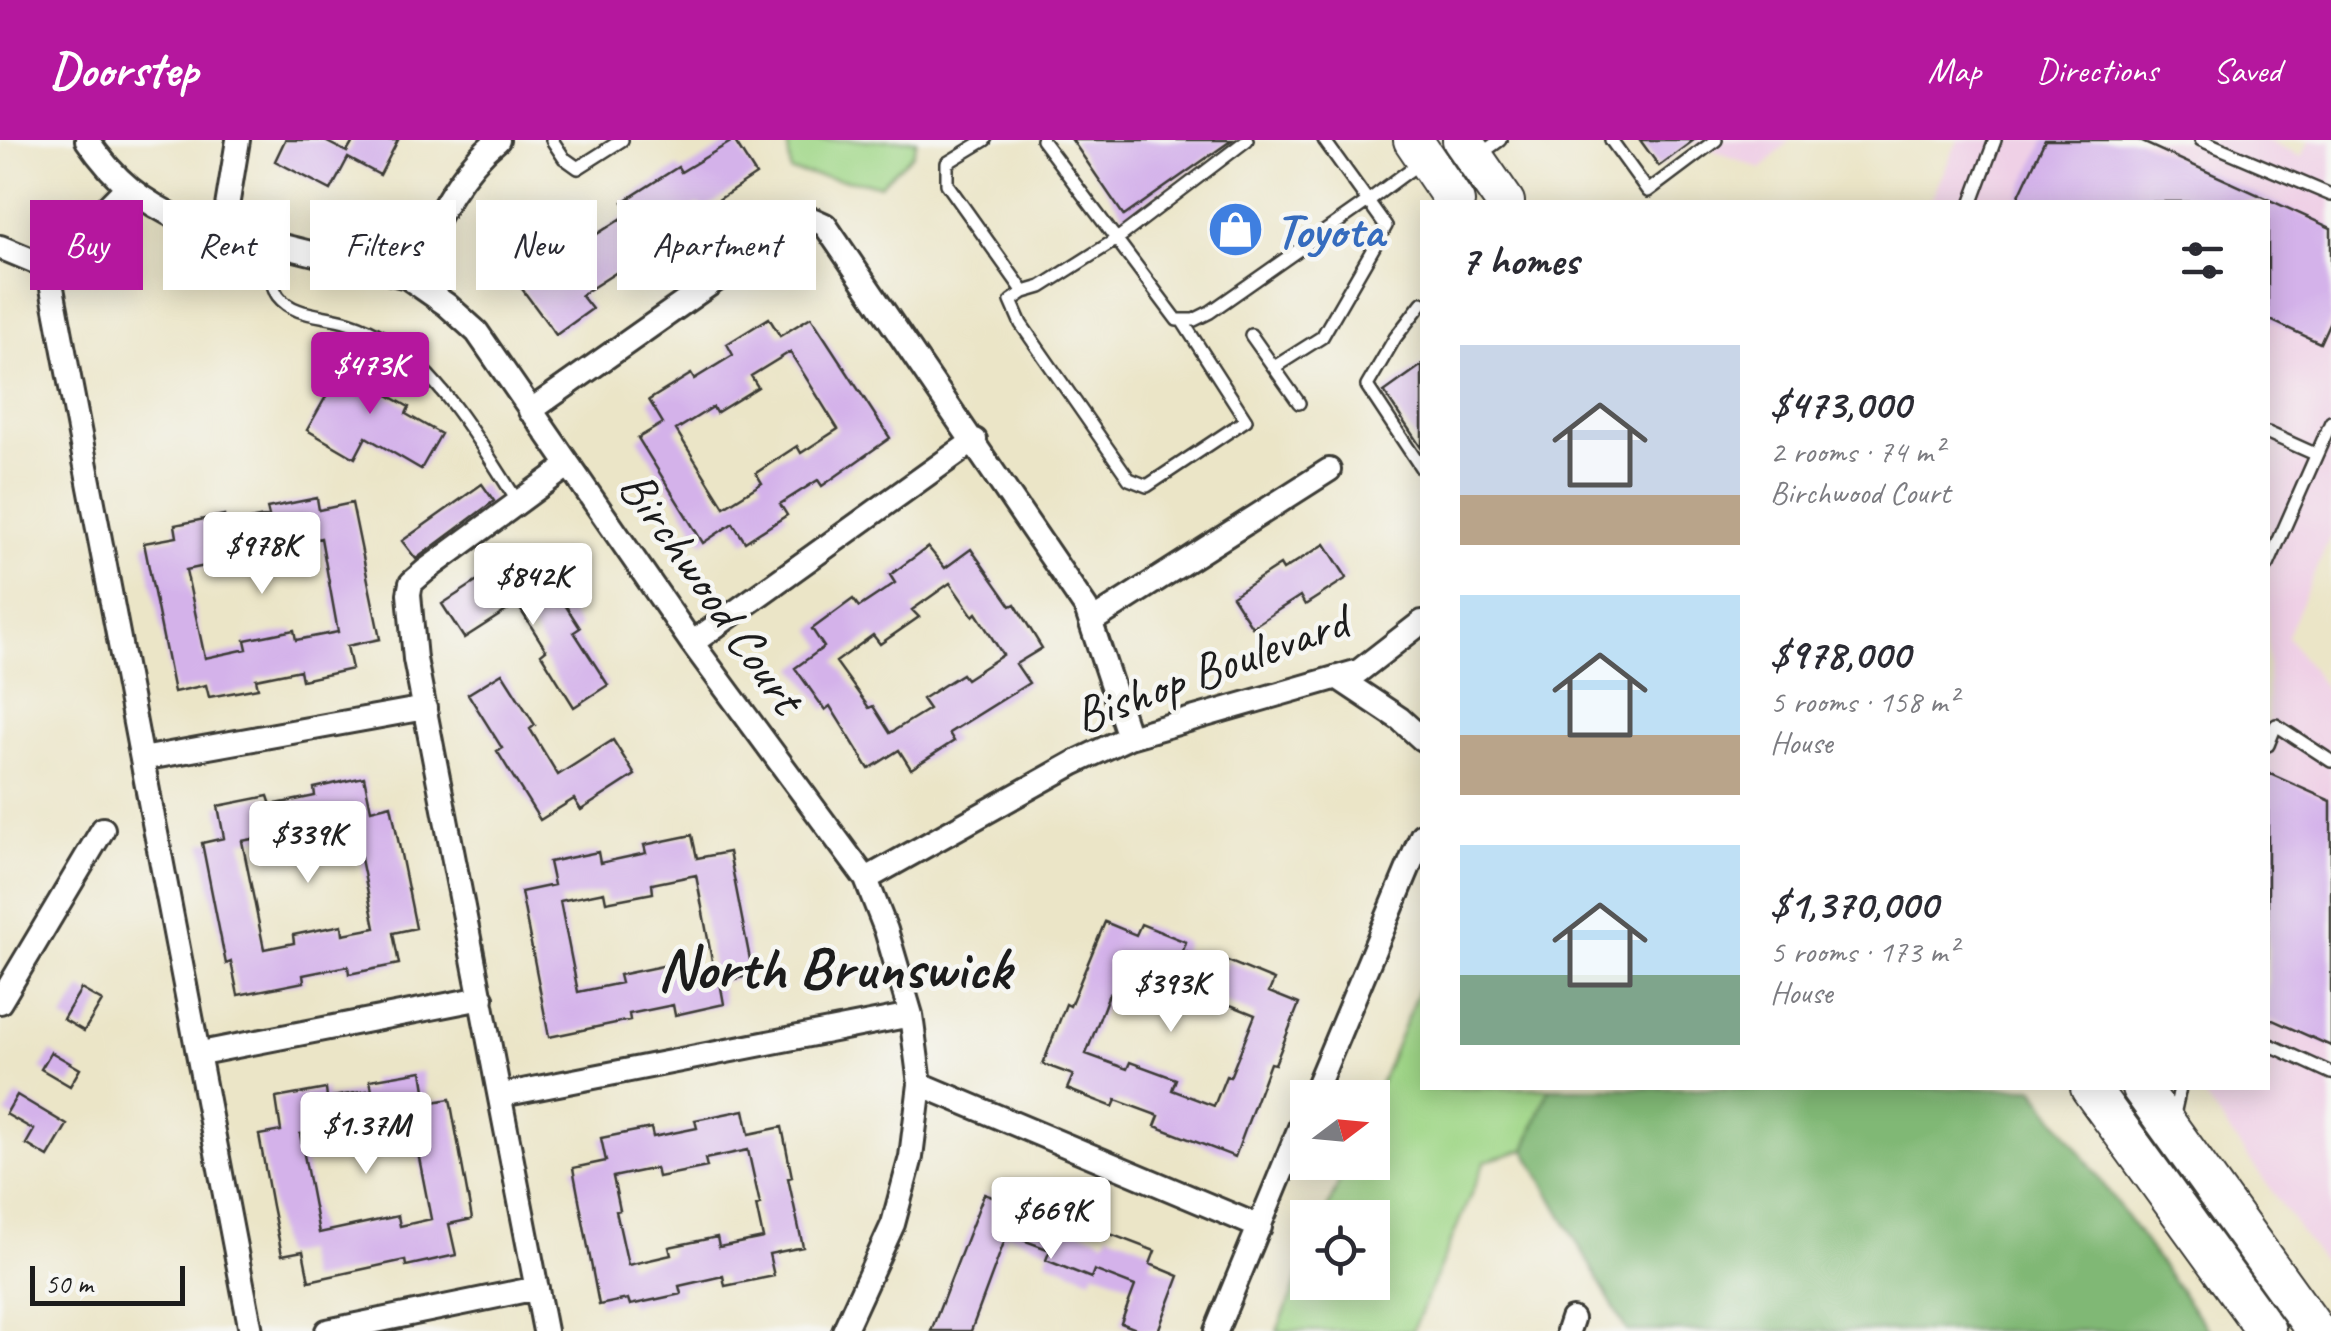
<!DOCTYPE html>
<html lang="en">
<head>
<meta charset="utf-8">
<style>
  :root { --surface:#fff; --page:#f7f7f7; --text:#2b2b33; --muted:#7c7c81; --accent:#b5179e }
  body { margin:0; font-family:Caveat,sans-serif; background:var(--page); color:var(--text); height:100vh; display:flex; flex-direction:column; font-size:38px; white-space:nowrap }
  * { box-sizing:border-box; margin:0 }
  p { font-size:32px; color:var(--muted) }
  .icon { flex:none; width:55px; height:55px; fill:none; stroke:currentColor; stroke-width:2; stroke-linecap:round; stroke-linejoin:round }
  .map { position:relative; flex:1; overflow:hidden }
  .details { position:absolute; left:1420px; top:60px; width:850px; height:890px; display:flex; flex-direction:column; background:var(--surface); border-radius:0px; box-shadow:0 5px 25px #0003 }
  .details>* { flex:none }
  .hud { position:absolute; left:30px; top:60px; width:950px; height:90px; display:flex; gap:20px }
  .needle { width:65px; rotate:74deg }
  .controls { position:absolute; left:1290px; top:940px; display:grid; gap:20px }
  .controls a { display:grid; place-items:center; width:100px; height:100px; border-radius:0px; background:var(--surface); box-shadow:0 5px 25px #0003; font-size:50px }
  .scale { position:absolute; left:30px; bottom:25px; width:155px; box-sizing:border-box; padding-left:10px; border:5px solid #1c1c1c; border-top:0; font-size:28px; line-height:35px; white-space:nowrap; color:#1c1c1c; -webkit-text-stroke:8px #f6f6f2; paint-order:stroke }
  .price { position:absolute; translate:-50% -85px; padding:0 22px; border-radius:10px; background:#fff; color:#222; font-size:32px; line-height:65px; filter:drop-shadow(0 2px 5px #0008) }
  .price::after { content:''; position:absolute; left:50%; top:60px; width:30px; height:22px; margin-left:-15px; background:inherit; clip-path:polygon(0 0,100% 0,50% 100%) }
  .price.on { background:var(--accent); color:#fff }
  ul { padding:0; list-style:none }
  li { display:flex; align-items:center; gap:30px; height:250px; padding:0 40px }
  li span { display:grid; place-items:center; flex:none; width:280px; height:200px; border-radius:0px; color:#555 }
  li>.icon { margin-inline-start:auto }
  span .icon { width:120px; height:120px; fill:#fffc; stroke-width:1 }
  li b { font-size:42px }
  h2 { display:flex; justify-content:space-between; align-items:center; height:120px; padding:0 40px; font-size:42px }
  .pill { padding:0 35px; border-radius:0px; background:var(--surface); box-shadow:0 5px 25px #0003; font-size:35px; line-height:90px }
  .pill.on { background:var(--accent); color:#fff }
  header { display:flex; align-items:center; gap:60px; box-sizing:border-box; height:140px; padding:0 50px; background:var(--accent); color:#fff }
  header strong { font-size:48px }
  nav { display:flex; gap:55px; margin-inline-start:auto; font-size:35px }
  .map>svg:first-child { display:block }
</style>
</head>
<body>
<header>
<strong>Doorstep</strong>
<nav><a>Map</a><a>Directions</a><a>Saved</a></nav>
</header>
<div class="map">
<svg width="2331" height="1191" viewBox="0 0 2331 1191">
  <rect width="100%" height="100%" fill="#f6f6f2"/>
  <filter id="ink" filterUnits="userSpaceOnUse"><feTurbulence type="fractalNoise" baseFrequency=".01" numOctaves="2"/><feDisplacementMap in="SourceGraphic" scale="20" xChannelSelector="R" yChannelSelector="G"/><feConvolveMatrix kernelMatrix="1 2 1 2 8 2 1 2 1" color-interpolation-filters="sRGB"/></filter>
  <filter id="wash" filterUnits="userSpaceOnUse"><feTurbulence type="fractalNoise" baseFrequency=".0048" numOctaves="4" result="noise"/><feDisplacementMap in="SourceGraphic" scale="40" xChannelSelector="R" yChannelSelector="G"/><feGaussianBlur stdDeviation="2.25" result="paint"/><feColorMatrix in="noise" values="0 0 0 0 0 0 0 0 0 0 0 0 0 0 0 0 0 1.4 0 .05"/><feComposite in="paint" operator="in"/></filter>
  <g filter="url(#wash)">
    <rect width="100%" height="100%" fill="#ebe5c7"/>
    <path fill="#efd0e6" d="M1687,0H1790L1761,29Z
      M1958,0H2268L2301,17L2310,0H2331V395L2287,496L2331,556V1134L2198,948H2268V62H1930Z"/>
    <path fill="#a0d788" stroke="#5e7a52" stroke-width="2.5" d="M787,0H917L913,14L880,45L791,32Z
      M1422,841V948H1549L1525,1010L1485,1021L1413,1191H1277L1307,1117L1308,1142H1372V1078L1324,1077L1347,1023L1372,1022L1373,961Z"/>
    <path fill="#80b874" stroke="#4e6a48" stroke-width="2.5" d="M1549,948H2034L2209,1191H1627L1525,1010Z"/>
    <g id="blocks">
      <path fill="#d4b2ea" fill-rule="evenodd" d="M285,0H323L347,12L354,0H398L380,35L348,18L331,50L275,21Z
        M734,0L756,35L703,70L699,64L652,94L659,105L581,155L592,169L556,195L500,119L535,93L556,120L630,73L623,62L678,27L681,32Z
        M1072,0H1232L1124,76Z
        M1640,0H1694L1659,26Z
        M2045,0H2138L2331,88V179L2320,203L2268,179V62H2016Z
        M811,177L890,298L822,346L818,340L780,364L787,375L745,402L733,383L703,403L638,298L663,283L649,260L691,234L694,239L733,215L727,204L769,178L780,196ZM790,212L838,289L801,313L797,306L756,333L762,343L724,367L676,290L713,267L716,273L758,247L751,236Z
        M350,214L385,234L377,249L409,267L406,274L441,294L421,329L366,297L355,318L307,290Z
        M1422,225V309L1384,252Z
        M482,344L494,361L416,419L402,401Z
        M317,358L319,370L352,363L380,499L347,506L352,529L302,540L300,530L256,539L258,548L209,557L206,545L174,552L144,403L177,397L175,385L224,375L225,385L269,376L267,368ZM321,398L338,492L296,500L294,490L245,500L247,509L205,518L186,430L278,411L277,407Z
        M1325,404L1347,438L1305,465L1300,456L1252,487L1232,456L1280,425L1283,430Z
        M928,407L945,428L971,409L1011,466L1015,464L1042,508L1016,524L1029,543L949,593L954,601L911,629L899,610L869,629L830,566L825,570L795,528L824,507L812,489L853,459L859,467L895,443L890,435ZM950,443L973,476L976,473L1003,515L966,539L962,534L922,559L929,569L890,593L873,566L869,568L836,522L873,495L880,504L919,477L912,470Z
        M496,429L513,456L546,435L580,488L574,492L608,545L574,567L541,514L546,510L517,464L464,498L442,464Z
        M502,533L535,585L530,589L558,635L613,600L635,635L581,670L574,659L540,680L497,611L502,608L468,554Z
        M2268,633L2331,661V906L2268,878Z
        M364,637L371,670L391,665L416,788L393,793L399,824L349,834L348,826L303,835L304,842L238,855L231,822L226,824L202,703L224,698L218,666L268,656L271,665L315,656L314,648ZM353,679L375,788L343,794L342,785L293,795L294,803L264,809L242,701L274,695L276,704L324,694L322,685Z
        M692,695L697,718L729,712L753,835L720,842L724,864L675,875L673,865L629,874L630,880L549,897L521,752L554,745L549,722L598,712L600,723L646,713L644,705ZM696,735L713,826L669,835L667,825L619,835L621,843L578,852L560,761L604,752L606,762L653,753L652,744Z
        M1105,782L1136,795L1141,784L1186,802L1183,811L1224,829L1228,821L1274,840L1269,852L1299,864L1275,924L1270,923L1235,1017L1155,986L1159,976L1116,960L1113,967L1067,949L1073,935L1043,924L1066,864L1070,866ZM1128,822L1168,839L1165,848L1210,866L1213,858L1255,875L1230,937L1226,936L1214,966L1172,950L1176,939L1130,922L1127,929L1086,914L1109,854L1114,856Z
        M81,849L102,861L84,891L63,879Z
        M51,912L80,929L70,946L41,929Z
        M422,931L427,963L450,959L472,1079L449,1084L456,1115L406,1126L405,1120L309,1141L303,1111L282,1115L272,1066L259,995L281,991L276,958L326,949L327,958L372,950L370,940ZM412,982L431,1079L400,1086L398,1076L319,1093L300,994L332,988L333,996Z
        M17,955L67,985L48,1017L26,1004L34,990L6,974Z
        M744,970L749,994L782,987L792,1037L788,1038L803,1107L769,1114L774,1136L725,1146L723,1136L679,1146L681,1154L630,1165L628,1159L599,1165L573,1028L606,1021L601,998L651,988L653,997L697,988L695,980ZM748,1010L760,1064L756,1065L763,1098L719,1107L717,1097L669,1107L671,1115L628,1125L616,1071L620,1070L613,1037L656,1028L658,1037L707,1027L705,1019Z
        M984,1054L1017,1066L1021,1055L1067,1073L1063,1084L1105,1100L1108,1093L1155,1111L1150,1124L1179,1136L1158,1191H1141L1121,1183L1135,1146L1094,1130L1091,1138L1046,1120L1050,1110L1007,1094L971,1191H931Z"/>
    </g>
  </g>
  <g filter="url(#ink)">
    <use href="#blocks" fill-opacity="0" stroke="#3b3a36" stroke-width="2.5"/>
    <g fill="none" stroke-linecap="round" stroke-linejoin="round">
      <defs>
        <path id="service" d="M552,0L564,18L578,28L622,0
          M985,0L947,23V44L1024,152L1041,147L1117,99L1247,0
          M1042,0L1177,180H1194L1210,172L1368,61L1324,0
          M1611,0L1648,51L1716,0
          M2201,0L2331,55
          M1478,16L1500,0
          M1972,62L1995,0
          M274,103C273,119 268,142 278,156C294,177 325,174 348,182C361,186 378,194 390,202C445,240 482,307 518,362
          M1024,152L1011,161L1021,184L1129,339L1147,346L1246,280L1183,182
          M1422,163L1395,198L1367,246L1422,329
          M1251,195L1299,263
          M1276,226L1322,197L1386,86L1368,61L1422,21
          M2268,293L2315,314
          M2268,425L2331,282
          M2268,605L2276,585L2331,621
          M2268,904L2331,933
          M2173,979L2180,948"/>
        <path id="minor" d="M87,0C115,41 141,61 186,82L407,137L447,165L477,192L692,503L866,739L886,790L911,875L920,944L911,1017L893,1084L844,1191
          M223,91L238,0
          M0,107L48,127L127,47
          M48,127L251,1191
          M407,137C432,89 455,34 498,0
          M530,271L794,85L814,80L825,85L1086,468L1129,597
          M1092,481L1329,330
          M692,503L975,300
          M1337,537L1400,579L1422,599
          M142,619L425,568
          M866,739L1074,623L1129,597L1359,531L1422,482
          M0,862L103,689
          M201,913L482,858
          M920,944L1260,1087
          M502,955L911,875
          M1312,958L1422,695
          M327,1191L537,1148
          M545,1191L415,519L409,454L411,443L426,430L569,325
          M1216,1191L1308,968
          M1568,1191L1572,1179"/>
        <path id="trunk" d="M1413,0L1455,62
          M1462,0L1505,62
          M2090,948L2266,1191
          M2141,948L2316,1191"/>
      </defs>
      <use href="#service" stroke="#3b3a36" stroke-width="16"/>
      <use href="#minor" stroke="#3b3a36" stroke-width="28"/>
      <use href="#trunk" stroke="#3b3a36" stroke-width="42"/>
      <use href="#service" stroke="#fff" stroke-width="11"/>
      <use href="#minor" stroke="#fff" stroke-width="22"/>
      <use href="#trunk" stroke="#fff" stroke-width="38"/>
    </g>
  </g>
  <defs>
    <symbol id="shop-disc" viewBox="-11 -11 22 22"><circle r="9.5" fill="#3f7fe0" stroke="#f6f6f2"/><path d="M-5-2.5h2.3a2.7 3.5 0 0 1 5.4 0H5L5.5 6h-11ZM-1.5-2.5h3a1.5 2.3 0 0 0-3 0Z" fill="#fff"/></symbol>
  </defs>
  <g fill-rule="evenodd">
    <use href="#shop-disc" x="1204" y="58" width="63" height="63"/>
  </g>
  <g text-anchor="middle" stroke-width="9" stroke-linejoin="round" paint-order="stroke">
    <g font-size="50" font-weight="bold" fill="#366cbe" stroke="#f6f6f2" text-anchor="start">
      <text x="1275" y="107">Toyota</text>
    </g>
    <g font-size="50" fill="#1c1c1c" stroke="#f6f6f2">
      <text transform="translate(713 451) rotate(55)" y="18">Birchwood Court</text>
      <text transform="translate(1210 527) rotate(-20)" y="18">Bishop Boulevard</text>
    </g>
    <g font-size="60" font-weight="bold" fill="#1c1c1c" stroke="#f6f6f2">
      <text x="834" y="848">North Brunswick</text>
    </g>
  </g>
</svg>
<div class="controls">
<a><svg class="needle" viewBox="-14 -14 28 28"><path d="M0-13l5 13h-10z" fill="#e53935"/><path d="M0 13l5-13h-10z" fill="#7c7c81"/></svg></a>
<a><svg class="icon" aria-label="locate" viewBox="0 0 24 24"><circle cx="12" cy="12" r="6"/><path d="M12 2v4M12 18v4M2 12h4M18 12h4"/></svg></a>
</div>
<div class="scale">50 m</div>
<b class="price on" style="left:370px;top:277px">$473K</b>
<b class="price" style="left:262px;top:457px">$978K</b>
<b class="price" style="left:533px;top:488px">$842K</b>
<b class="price" style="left:308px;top:746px">$339K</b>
<b class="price" style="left:1171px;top:895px">$393K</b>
<b class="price" style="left:366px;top:1037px">$1.37M</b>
<b class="price" style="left:1051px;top:1122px">$669K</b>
<div class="hud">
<a class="pill on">Buy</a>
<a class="pill">Rent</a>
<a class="pill">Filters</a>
<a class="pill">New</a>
<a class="pill">Apartment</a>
</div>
<section class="details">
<h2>7 homes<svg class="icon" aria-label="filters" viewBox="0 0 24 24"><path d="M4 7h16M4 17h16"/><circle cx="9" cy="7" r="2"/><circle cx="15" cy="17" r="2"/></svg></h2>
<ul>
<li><span style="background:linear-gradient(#c9d6e8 75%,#b9a48a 0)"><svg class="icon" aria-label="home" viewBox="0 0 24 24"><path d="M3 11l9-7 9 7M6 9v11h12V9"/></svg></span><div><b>$473,000</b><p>2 rooms · 74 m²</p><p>Birchwood Court</p></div></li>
<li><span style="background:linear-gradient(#bfe0f5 70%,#b9a48a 0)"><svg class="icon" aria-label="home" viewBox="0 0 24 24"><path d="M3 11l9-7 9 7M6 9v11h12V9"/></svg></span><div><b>$978,000</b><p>5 rooms · 158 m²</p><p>House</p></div></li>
<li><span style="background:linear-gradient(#bfe0f5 65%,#7fa58c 0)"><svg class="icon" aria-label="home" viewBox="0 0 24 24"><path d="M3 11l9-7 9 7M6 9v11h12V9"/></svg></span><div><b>$1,370,000</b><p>5 rooms · 173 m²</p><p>House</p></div></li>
</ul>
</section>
</div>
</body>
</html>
